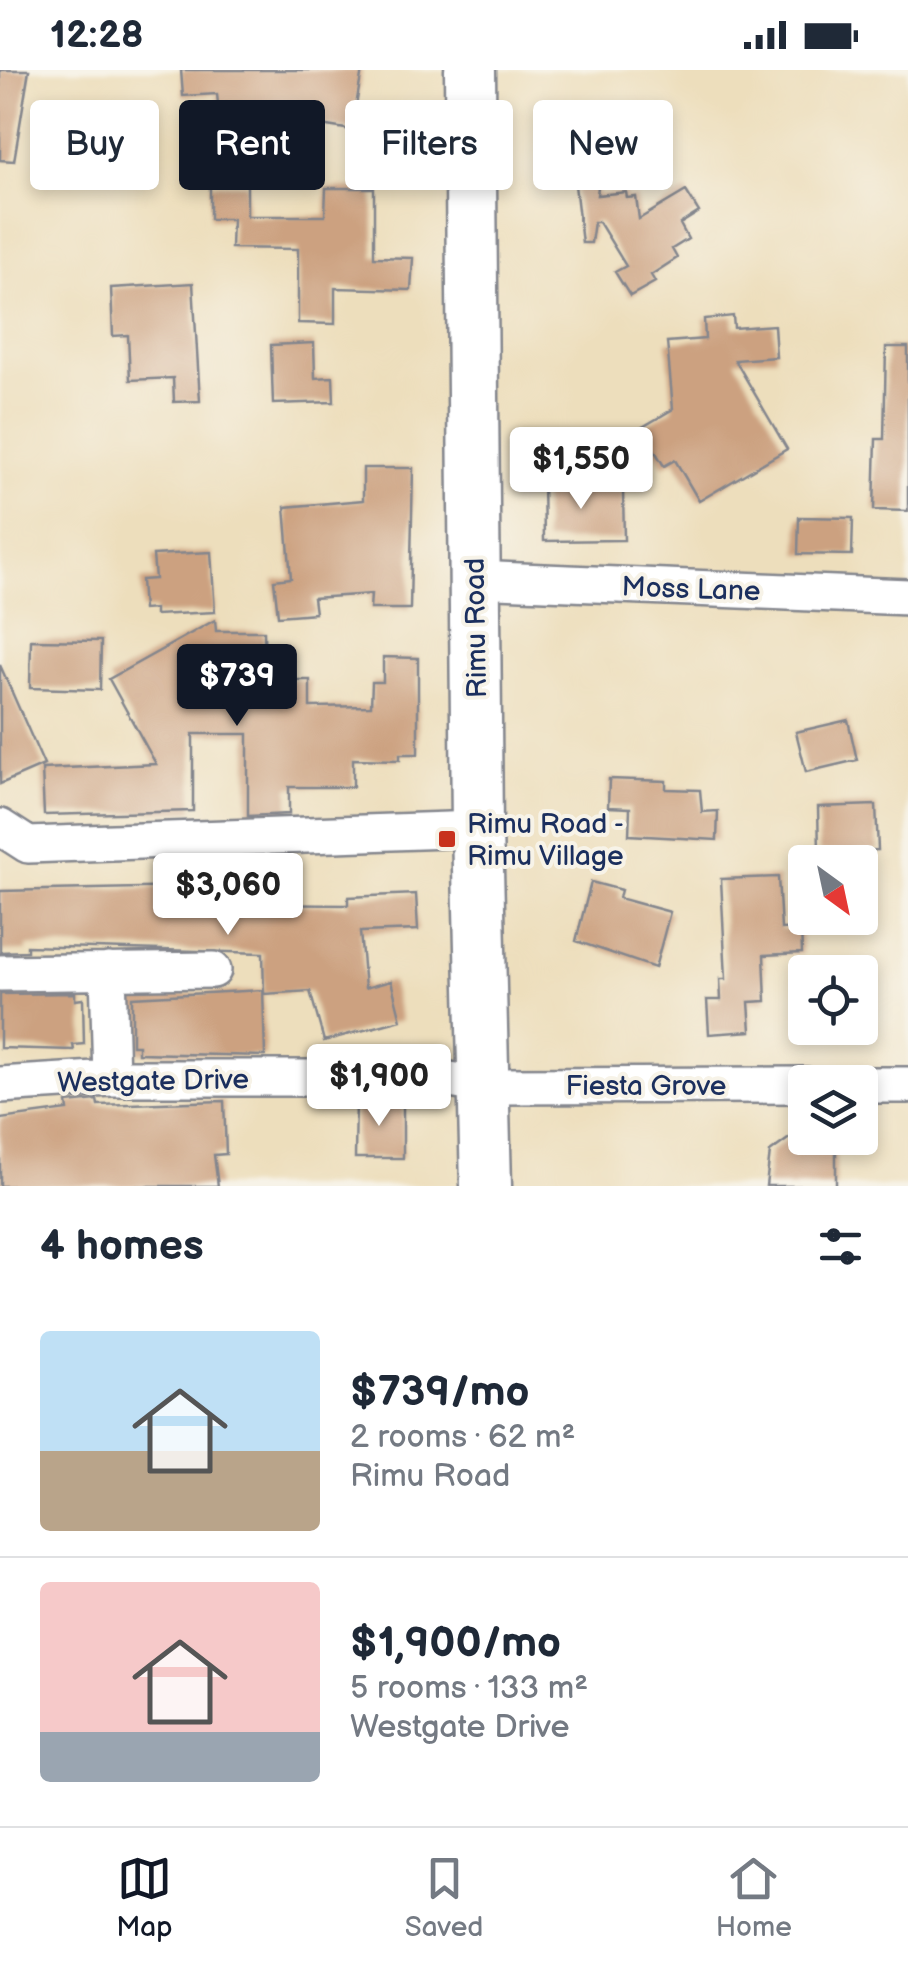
<!DOCTYPE html>
<html lang="en">
<head>
<meta charset="utf-8">
<style>
  :root { --surface:#fff; --page:#f2f2f3; --text:#1f2937; --muted:#747a83; --line:#e0e1e3; --accent:#111827 }
  body { margin:0; font-family:"Balsamiq Sans",sans-serif; background:var(--page); color:var(--text); height:100vh; display:flex; flex-direction:column; font-size:38px; white-space:nowrap }
  * { box-sizing:border-box; margin:0 }
  p { font-size:32px; color:var(--muted) }
  .icon { flex:none; width:55px; height:55px; fill:none; stroke:currentColor; stroke-width:2; stroke-linecap:round; stroke-linejoin:round }
  .map { position:relative; height:1116px; overflow:hidden }
  .drawer { display:flex; flex-direction:column; background:var(--surface); flex:1 }
  .drawer>* { flex:none }
  .banner { position:absolute; left:30px; top:30px; width:850px; height:90px; display:flex; gap:20px }
  .needle { width:65px; rotate:147deg }
  .fabs { position:absolute; left:788px; top:775px; display:grid; gap:20px }
  .fabs a { display:grid; place-items:center; width:90px; height:90px; border-radius:10px; background:var(--surface); box-shadow:0 5px 15px #0003; font-size:50px }
  .price { position:absolute; translate:-50% -85px; padding:0 22px; border-radius:10px; background:#fff; color:#222; font-size:32px; line-height:65px; filter:drop-shadow(0 2px 5px #0008) }
  .price::after { content:''; position:absolute; left:50%; top:60px; width:30px; height:22px; margin-left:-15px; background:inherit; clip-path:polygon(0 0,100% 0,50% 100%) }
  .price.active { background:var(--accent); color:#fff }
  ul { padding:0; list-style:none }
  li { display:flex; align-items:center; gap:30px; height:250px; padding:0 40px }
  li+li { border-top:2px solid var(--line) }
  li span { display:grid; place-items:center; flex:none; width:280px; height:200px; border-radius:10px; color:#555 }
  li>.icon { margin-inline-start:auto }
  span .icon { width:120px; height:120px; fill:#fffc; stroke-width:1 }
  li b { font-size:42px }
  h2 { display:flex; justify-content:space-between; align-items:center; height:120px; padding:0 40px; font-size:42px }
  .pill { padding:0 35px; border-radius:10px; background:var(--surface); box-shadow:0 5px 15px #0003; font-size:35px; line-height:90px }
  .pill.active { background:var(--accent); color:#fff }
  .status { display:flex; justify-content:space-between; align-items:center; height:70px; padding:0 50px; background:var(--surface); direction:ltr }
  .status svg { height:28px; fill:currentColor }
  .tabs { display:flex; justify-content:space-around; align-items:center; height:140px; border-top:2px solid var(--line); background:var(--surface); font-size:28px; color:var(--muted) }
  .tabs a { display:grid; justify-items:center; gap:5px }
  .tabs .active { color:var(--accent) }
  .map>svg:first-child { display:block }
</style>
</head>
<body>
<div class="status"><b>12:28</b><svg viewBox="0 0 49 12"><path d="M0 12V9h3v3zM5 12V6h3v6zM10 12V3h3v9zM15 12V0h3v12zM26 1h20v11H26zM47 4h2v5h-2z"/></svg></div>
<div class="map">
<svg width="908" height="1116" viewBox="0 0 908 1116">
  <rect width="100%" height="100%" fill="#f7f3e8"/>
  <filter id="ink" filterUnits="userSpaceOnUse"><feTurbulence type="fractalNoise" baseFrequency=".01" numOctaves="2"/><feDisplacementMap in="SourceGraphic" scale="20" xChannelSelector="R" yChannelSelector="G"/><feConvolveMatrix kernelMatrix="1 2 1 2 8 2 1 2 1" color-interpolation-filters="sRGB"/></filter>
  <filter id="wash" filterUnits="userSpaceOnUse"><feTurbulence type="fractalNoise" baseFrequency=".0048" numOctaves="4" result="noise"/><feDisplacementMap in="SourceGraphic" scale="40" xChannelSelector="R" yChannelSelector="G"/><feGaussianBlur stdDeviation="2.25" result="paint"/><feColorMatrix in="noise" values="0 0 0 0 0 0 0 0 0 0 0 0 0 0 0 0 0 1.4 0 .05"/><feComposite in="paint" operator="in"/></filter>
  <g filter="url(#wash)">
    <rect width="100%" height="100%" fill="#eddebc"/>
    <g id="blocks">
      <path fill="#cca180" d="M0,0H29L14,91L0,90Z
        M181,0H362L352,60L302,52L304,37L219,43L217,24L183,26Z
        M556,76L602,82L597,125L626,122L627,128L636,127L639,149L686,121L699,142L680,154L688,169L672,179L677,188L651,205L655,212L630,226L615,202L626,196L599,152H594L591,173H582L575,115L551,112Z
        M210,114H247V146H325L326,118H374V187L413,188L411,220L335,218V254L298,253V179L231,178L232,149H210Z
        M193,213L200,331L174,332L173,308L130,310L128,265L113,266L111,218Z
        M733,246L734,258L774,255L776,287L735,290L787,379L699,431L675,390L664,396L641,358L673,339L667,272L705,269L704,249Z
        M314,273L315,308L333,307L334,332L273,334L271,275Z
        M886,277H908V441L874,440L876,369H884Z
        M363,398H413L410,539H370L371,524L313,528L315,543L278,546L274,510L291,508L285,437L363,430Z
        M582,407L583,422L623,421L624,470L544,471L543,408Z
        M799,447L853,448L852,485L798,484Z
        M211,482L215,542L155,545V539L143,540L141,510L155,509L153,485Z
        M215,550L216,561H264L265,610H310V637L371,636L372,612H383V587L418,588V684H400V690L353,689V717H289V744L248,746V664H193V741L44,745L42,699L156,694L109,609Z
        M31,570L101,571L100,620L30,618Z
        M0,595L44,695L0,714Z
        M848,650L857,690L806,702L796,662Z
        M609,709L666,711V719L700,720L702,742L718,741L717,770L629,765L630,738L608,737Z
        M876,735L878,780L819,782L818,737Z
        M778,807L781,859L801,858L802,883L764,885L766,931L749,932L751,961L709,964L707,930H721L720,909H726L721,809Z
        M591,812L621,820L619,828L670,842L655,898L576,871Z
        M234,816L235,834L348,835V827L416,824L418,860L360,862L365,918L391,911L401,950L324,971L310,921L264,924L263,883L27,876V881L0,882V821Z
        M263,920L265,986L138,983V975H132V927Z
        M75,923V930L83,929L84,974L73,975L74,980L0,978V924Z
        M356,1029H403V1088H355Z
        M97,1030L98,1035L224,1031L226,1084L214,1085L218,1116H0V1049L68,1040L67,1033Z
        M805,1057V1068H836V1116H766L770,1082Z"/>
    </g>
  </g>
  <g filter="url(#ink)">
    <use href="#blocks" fill-opacity="0" stroke="#84868d" stroke-width="2.5"/>
    <g fill="none" stroke-linecap="round" stroke-linejoin="round">
      <defs>
        <path id="minor" d="M474,509L908,527
          M0,757L28,775L477,759
          M108,901L111,1008
          M0,903L213,900
          M0,1015L111,1008H438L486,1016L805,1015
          M860,1015H908"/>
        <path id="secondary" d="M470,0L477,759L486,1116"/>
      </defs>
      <use href="#minor" stroke="#84868d" stroke-width="40"/>
      <use href="#secondary" stroke="#84868d" stroke-width="55"/>
      <use href="#minor" stroke="#fff" stroke-width="35"/>
      <use href="#secondary" stroke="#fff" stroke-width="50"/>
    </g>
  </g>
  <rect fill="#c8321e" stroke="#f7f3e8" stroke-width="4" x="437" y="759" width="20" height="20" rx="5"/>
  <g text-anchor="middle" stroke-width="8" stroke-linejoin="round" paint-order="stroke">
    <g font-size="28" fill="#1b2f5e" stroke="#f7f3e8">
      <text transform="translate(691 518) rotate(2)" y="10">Moss Lane</text>
      <text transform="translate(475 558) rotate(-91)" y="10">Rimu Road</text>
      <text transform="translate(153 1010) rotate(-1)" y="10">Westgate Drive</text>
      <text x="646" y="1025">Fiesta Grove</text>
    </g>
    <g font-size="28" fill="#1b2f5e" stroke="#f7f3e8" text-anchor="start">
      <text x="467" y="763">Rimu Road -<tspan x="467" dy="32">Rimu Village</tspan></text>
    </g>
  </g>
</svg>
<div class="fabs">
<a><svg class="needle" viewBox="-14 -14 28 28"><path d="M0-13l5 13h-10z" fill="#e53935"/><path d="M0 13l5-13h-10z" fill="#747a83"/></svg></a>
<a><svg class="icon" aria-label="locate" viewBox="0 0 24 24"><circle cx="12" cy="12" r="6"/><path d="M12 2v4M12 18v4M2 12h4M18 12h4"/></svg></a>
<a><svg class="icon" aria-label="layers" viewBox="0 0 24 24"><path d="M12 4l9 5-9 5-9-5zM3 14l9 5 9-5"/></svg></a>
</div>
<b class="price" style="left:581px;top:442px">$1,550</b>
<b class="price active" style="left:237px;top:659px">$739</b>
<b class="price" style="left:228px;top:868px">$3,060</b>
<b class="price" style="left:379px;top:1059px">$1,900</b>
<div class="banner">
<a class="pill">Buy</a>
<a class="pill active">Rent</a>
<a class="pill">Filters</a>
<a class="pill">New</a>
</div>
</div>
<section class="drawer">
<h2>4 homes<svg class="icon" aria-label="filters" viewBox="0 0 24 24"><path d="M4 7h16M4 17h16"/><circle cx="9" cy="7" r="2"/><circle cx="15" cy="17" r="2"/></svg></h2>
<ul>
<li><span style="background:linear-gradient(#bfe0f5 60%,#b9a48a 0)"><svg class="icon" aria-label="home" viewBox="0 0 24 24"><path d="M3 11l9-7 9 7M6 9v11h12V9"/></svg></span><div><b>$739/mo</b><p>2 rooms · 62 m²</p><p>Rimu Road</p></div></li>
<li><span style="background:linear-gradient(#f6c9c9 75%,#9aa5b1 0)"><svg class="icon" aria-label="home" viewBox="0 0 24 24"><path d="M3 11l9-7 9 7M6 9v11h12V9"/></svg></span><div><b>$1,900/mo</b><p>5 rooms · 133 m²</p><p>Westgate Drive</p></div></li>
</ul>
</section>
<nav class="tabs">
<a class="active"><svg class="icon" aria-label="map" viewBox="0 0 24 24"><path d="M3 6l6-2 6 2 6-2v14l-6 2-6-2-6 2zM9 4v14M15 6v14"/></svg>Map</a>
<a><svg class="icon" aria-label="saved" viewBox="0 0 24 24"><path d="M7 4h10v16l-5-4-5 4z"/></svg>Saved</a>
<a><svg class="icon" aria-label="home" viewBox="0 0 24 24"><path d="M3 11l9-7 9 7M6 9v11h12V9"/></svg>Home</a>
</nav>
</body>
</html>
